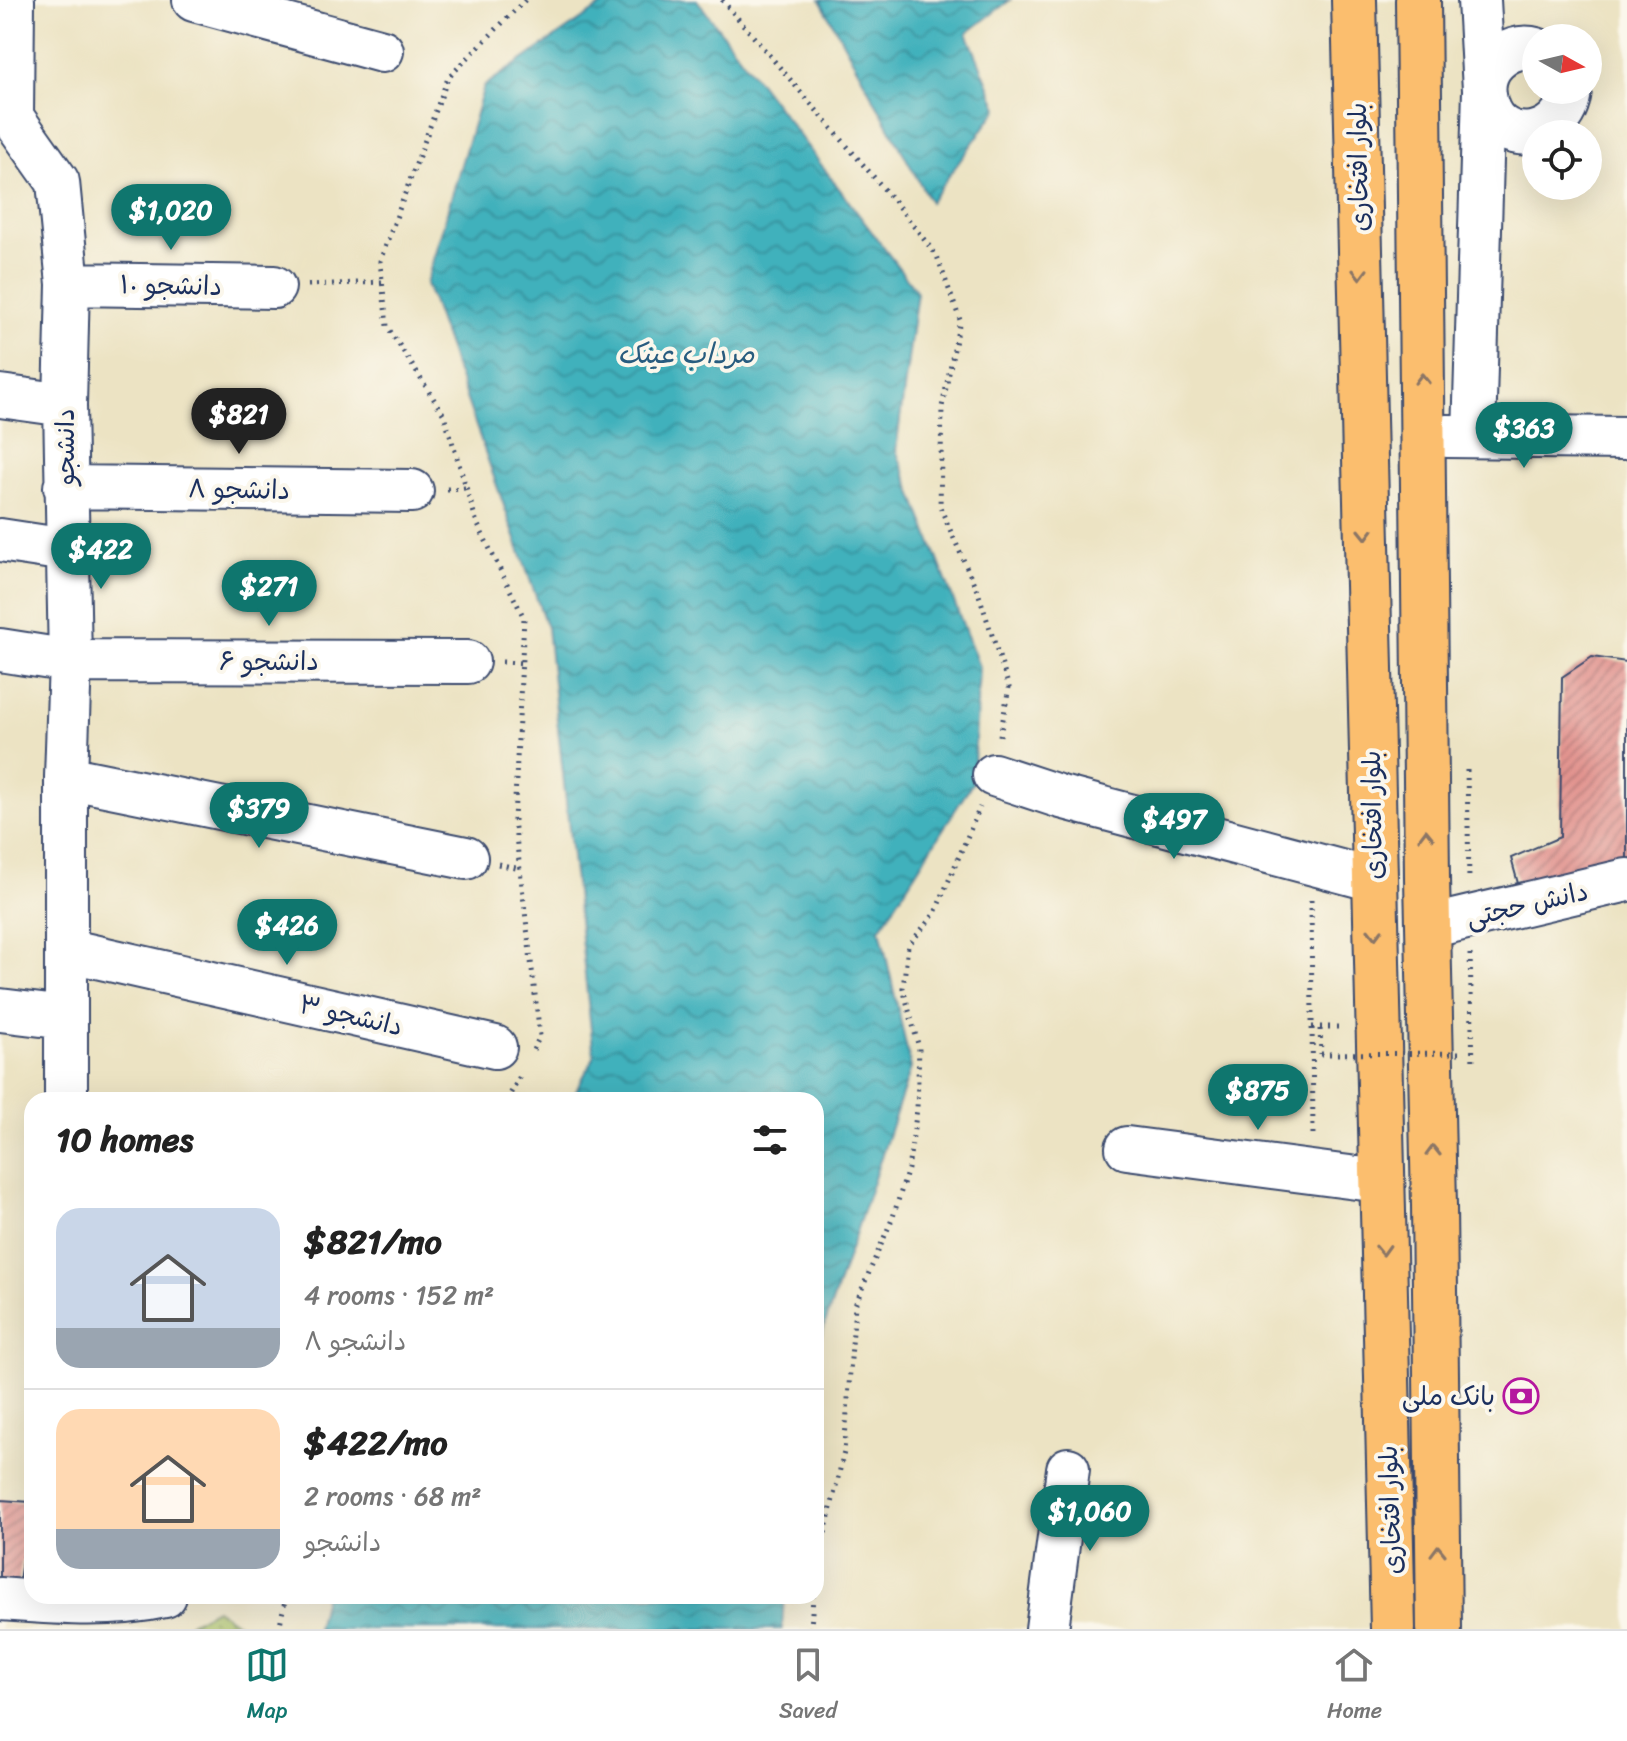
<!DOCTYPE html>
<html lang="en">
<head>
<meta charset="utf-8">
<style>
  :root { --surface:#fff; --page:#f2f2f2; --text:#222; --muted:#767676; --line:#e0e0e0; --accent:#0f766e }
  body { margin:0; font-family:Sriracha,"Playpen Sans Arabic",sans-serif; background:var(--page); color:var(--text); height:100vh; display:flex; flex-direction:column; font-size:30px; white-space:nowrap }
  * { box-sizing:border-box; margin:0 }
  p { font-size:26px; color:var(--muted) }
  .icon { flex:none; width:44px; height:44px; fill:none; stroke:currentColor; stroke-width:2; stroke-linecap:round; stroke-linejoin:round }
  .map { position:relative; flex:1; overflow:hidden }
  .drawer { position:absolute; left:24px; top:1092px; width:800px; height:512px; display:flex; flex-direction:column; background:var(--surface); border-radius:24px; box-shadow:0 8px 32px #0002 }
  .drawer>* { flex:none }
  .needle { width:52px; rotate:98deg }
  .controls { position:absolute; left:1522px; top:24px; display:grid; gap:16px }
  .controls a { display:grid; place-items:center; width:80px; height:80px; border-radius:50%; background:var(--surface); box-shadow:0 8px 32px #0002; font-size:40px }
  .price { position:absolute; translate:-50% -68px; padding:0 18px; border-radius:28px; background:var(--accent); color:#fff; font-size:26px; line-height:52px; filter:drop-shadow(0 2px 4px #0008) }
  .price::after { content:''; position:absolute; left:50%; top:48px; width:24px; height:18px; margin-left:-12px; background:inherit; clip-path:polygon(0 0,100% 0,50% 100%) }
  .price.selected { background:#222; color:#fff }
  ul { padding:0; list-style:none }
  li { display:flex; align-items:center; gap:24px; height:200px; padding:0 32px }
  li+li { border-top:2px solid var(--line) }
  li span { display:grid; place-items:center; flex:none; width:224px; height:160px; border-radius:24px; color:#555 }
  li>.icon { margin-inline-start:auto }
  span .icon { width:96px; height:96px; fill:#fffc; stroke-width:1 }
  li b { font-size:34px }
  h2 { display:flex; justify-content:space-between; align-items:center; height:96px; padding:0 32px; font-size:34px }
  .tabs { display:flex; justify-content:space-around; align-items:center; height:112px; border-top:2px solid var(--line); background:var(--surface); font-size:22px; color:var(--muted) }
  .tabs a { display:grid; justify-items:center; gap:4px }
  .tabs .selected { color:var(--accent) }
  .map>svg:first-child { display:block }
</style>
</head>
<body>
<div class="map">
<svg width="1627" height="1629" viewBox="0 0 1627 1629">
  <defs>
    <pattern id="park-dots" width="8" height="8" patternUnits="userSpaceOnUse" patternTransform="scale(2)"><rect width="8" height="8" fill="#aac167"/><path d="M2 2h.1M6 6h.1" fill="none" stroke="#8a9d58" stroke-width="1.8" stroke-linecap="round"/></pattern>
    <pattern id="water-waves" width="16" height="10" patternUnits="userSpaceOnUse" patternTransform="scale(2)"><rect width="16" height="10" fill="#41b1bc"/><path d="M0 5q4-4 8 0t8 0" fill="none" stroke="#36909c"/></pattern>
    <pattern id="building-hatch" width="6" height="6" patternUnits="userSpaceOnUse" patternTransform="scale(2)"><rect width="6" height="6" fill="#e1918c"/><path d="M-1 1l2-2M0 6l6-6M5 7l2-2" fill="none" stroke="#b67776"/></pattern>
  </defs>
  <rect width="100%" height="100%" fill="#fbf7ec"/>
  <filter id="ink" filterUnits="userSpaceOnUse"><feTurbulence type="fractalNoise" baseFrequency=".0125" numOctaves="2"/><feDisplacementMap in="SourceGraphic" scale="16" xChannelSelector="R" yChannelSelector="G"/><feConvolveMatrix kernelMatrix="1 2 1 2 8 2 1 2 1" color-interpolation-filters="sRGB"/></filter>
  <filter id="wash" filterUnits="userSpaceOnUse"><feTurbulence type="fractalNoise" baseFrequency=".006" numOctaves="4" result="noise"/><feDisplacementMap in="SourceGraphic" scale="32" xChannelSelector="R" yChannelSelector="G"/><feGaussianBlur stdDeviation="1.8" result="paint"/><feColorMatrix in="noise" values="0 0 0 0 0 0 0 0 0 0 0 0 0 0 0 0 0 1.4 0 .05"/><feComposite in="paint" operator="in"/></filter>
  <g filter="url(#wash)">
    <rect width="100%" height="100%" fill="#ece3c3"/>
    <path fill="url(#park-dots)" stroke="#627862" stroke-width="2" d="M216,1609L246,1629H179Z"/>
    <path fill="url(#water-waves)" stroke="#2e708d" stroke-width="2" d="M610,0H697L917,292L896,450L979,667L973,782L880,929L911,1068L819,1342L816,1363V1100H571L594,1057L547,628L426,284L484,86Z
      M820,0H1010L967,33L998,108L930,202Z
      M324,1596H784L782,1629H317Z"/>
    <g id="blocks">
      <path fill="url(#building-hatch)" d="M1592,657L1627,662V864L1519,887L1511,858L1560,837L1562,677Z
        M0,1500L31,1502L15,1607L0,1603Z"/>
    </g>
  </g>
  <g filter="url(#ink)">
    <use href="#blocks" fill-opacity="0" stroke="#3a4a6d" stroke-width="2"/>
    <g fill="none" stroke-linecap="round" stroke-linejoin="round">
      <defs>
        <path id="minor" d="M13,0L12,117L58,182L68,284L65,405L70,661L66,777V1100
          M194,0L382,51
          M1536,49C1521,45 1507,50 1496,61C1487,70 1483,82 1485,95C1490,149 1565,145 1570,90
          M68,284L274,287
          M0,396L65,405
          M1447,436L1627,438
          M1474,436L1484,90L1479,0
          M65,487L412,491
          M0,540L66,550
          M0,650L70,661L468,662
          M994,775L1061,797L1374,880
          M66,777L466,858
          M1428,927L1627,880
          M66,950L495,1047
          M0,1010L66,1018
          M1127,1148L1380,1181
          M0,1599C55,1603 111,1608 165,1596
          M1047,1629L1068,1469"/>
        <path id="highway" d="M1354,0L1393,1629
          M1418,0L1427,878L1434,1206L1439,1629"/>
      </defs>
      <use href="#minor" stroke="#3a4a6d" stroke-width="46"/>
      <use href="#highway" stroke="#3a4a6d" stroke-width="48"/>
      <path stroke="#3a4a6d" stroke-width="5" stroke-dasharray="2 6" stroke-linecap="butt" d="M525,0L448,78L380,261L387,326L444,415L477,523L524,618L514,820L540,1036L531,1054
        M722,0L890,196L937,256L960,320L942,407L940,507L979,595L1009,687L999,741
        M308,285L383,282
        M447,489L466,488
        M502,662L521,663
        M1467,770L1469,880
        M498,864L520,869
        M1311,900L1313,1138
        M1470,954L1473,1065
        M1312,1027H1344
        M1320,1029L1321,1054
        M507,1100L521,1074
        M816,1572L844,1452L855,1305L893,1217L908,1169L917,1109L919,1048L903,988L908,946L935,913L980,807
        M279,1629L286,1596
        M811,1629L813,1596"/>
      <use href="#minor" stroke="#fff" stroke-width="42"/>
      <use href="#highway" stroke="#fbbe6e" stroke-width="44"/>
      <path stroke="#3a4a6d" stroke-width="5" stroke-dasharray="2 6" stroke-linecap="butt" d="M1321,1054L1465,1053"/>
    </g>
    <defs><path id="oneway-chevron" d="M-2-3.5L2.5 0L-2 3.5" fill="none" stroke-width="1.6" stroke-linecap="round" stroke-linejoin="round" transform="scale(2)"/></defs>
    <g stroke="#8b7666">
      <use href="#oneway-chevron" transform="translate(1360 274) rotate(89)"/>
      <use href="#oneway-chevron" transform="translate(1422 379) rotate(-91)"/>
      <use href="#oneway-chevron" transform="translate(1366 534) rotate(89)"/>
      <use href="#oneway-chevron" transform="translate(1426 835) rotate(-91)"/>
      <use href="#oneway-chevron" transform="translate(1375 934) rotate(89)"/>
      <use href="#oneway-chevron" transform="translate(1433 1151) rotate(-91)"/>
      <use href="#oneway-chevron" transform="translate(1383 1250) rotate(88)"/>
      <use href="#oneway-chevron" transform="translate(1438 1551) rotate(-91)"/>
    </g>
  </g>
  <defs>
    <symbol id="bank-ring" viewBox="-11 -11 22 22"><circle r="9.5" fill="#fbf7ec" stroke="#b5179e" stroke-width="1.5"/><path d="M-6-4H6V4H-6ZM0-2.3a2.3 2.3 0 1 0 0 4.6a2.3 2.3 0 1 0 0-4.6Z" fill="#b5179e"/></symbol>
  </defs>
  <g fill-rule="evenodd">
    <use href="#bank-ring" x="1501" y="1376" width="40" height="40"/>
  </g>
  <g text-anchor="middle" stroke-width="8" stroke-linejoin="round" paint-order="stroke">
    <g font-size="26" fill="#1b2f5e" stroke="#fbf7ec">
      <text transform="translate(1358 167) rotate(-91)" y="9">بلوار افتخاری</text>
      <text transform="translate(171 285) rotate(1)" y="9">دانشجو ۱۰</text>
      <text transform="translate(65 447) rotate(-90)" y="9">دانشجو</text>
      <text transform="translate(239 489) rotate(1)" y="9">دانشجو ۸</text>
      <text x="269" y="670">دانشجو ۶</text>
      <text transform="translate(1372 815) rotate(-91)" y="9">بلوار افتخاری</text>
      <text transform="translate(1527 904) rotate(-13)" y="9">دانش حجتی</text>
      <text transform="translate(351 1015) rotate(13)" y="9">دانشجو ۳</text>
      <text transform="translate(1390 1510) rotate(-92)" y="9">بلوار افتخاری</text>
    </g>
    <g font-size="26" fill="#1b2f5e" stroke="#fbf7ec" text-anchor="end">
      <text x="1495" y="1405">بانک ملی</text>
    </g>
    <g font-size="28" font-style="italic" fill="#285c7f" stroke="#fbf7ec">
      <text x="686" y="363">مرداب عینک</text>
    </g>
  </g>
</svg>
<div class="controls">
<a><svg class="needle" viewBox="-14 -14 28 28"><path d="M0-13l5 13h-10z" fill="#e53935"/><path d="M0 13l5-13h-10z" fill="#767676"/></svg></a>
<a><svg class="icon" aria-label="locate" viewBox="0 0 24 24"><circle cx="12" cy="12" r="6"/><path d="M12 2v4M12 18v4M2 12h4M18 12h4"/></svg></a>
</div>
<b class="price" style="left:171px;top:252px">$1,020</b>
<b class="price selected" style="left:239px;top:456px">$821</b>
<b class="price" style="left:1524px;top:470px">$363</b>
<b class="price" style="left:101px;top:591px">$422</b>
<b class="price" style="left:269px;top:628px">$271</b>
<b class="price" style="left:259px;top:850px">$379</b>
<b class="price" style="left:1174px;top:861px">$497</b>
<b class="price" style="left:287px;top:967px">$426</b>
<b class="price" style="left:1258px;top:1132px">$875</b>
<b class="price" style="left:1090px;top:1553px">$1,060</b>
<section class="drawer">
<h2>10 homes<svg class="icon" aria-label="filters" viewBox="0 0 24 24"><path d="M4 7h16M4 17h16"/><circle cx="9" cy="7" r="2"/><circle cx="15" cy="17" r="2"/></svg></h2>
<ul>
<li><span style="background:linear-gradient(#c9d6e8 75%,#9aa5b1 0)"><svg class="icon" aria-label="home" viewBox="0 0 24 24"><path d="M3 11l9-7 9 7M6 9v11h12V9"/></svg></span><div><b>$821/mo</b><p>4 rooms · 152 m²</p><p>دانشجو ۸</p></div></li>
<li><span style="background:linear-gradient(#ffd9b3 75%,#9aa5b1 0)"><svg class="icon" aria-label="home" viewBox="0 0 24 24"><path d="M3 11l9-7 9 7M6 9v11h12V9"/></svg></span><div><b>$422/mo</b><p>2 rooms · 68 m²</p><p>دانشجو</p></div></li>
</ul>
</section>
</div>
<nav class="tabs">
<a class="selected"><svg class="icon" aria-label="map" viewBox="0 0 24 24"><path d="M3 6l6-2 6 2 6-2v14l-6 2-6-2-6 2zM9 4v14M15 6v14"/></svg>Map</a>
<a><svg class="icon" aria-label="saved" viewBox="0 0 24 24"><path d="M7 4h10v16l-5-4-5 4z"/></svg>Saved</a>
<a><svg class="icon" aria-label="home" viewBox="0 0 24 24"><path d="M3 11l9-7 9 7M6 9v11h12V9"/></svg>Home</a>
</nav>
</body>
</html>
